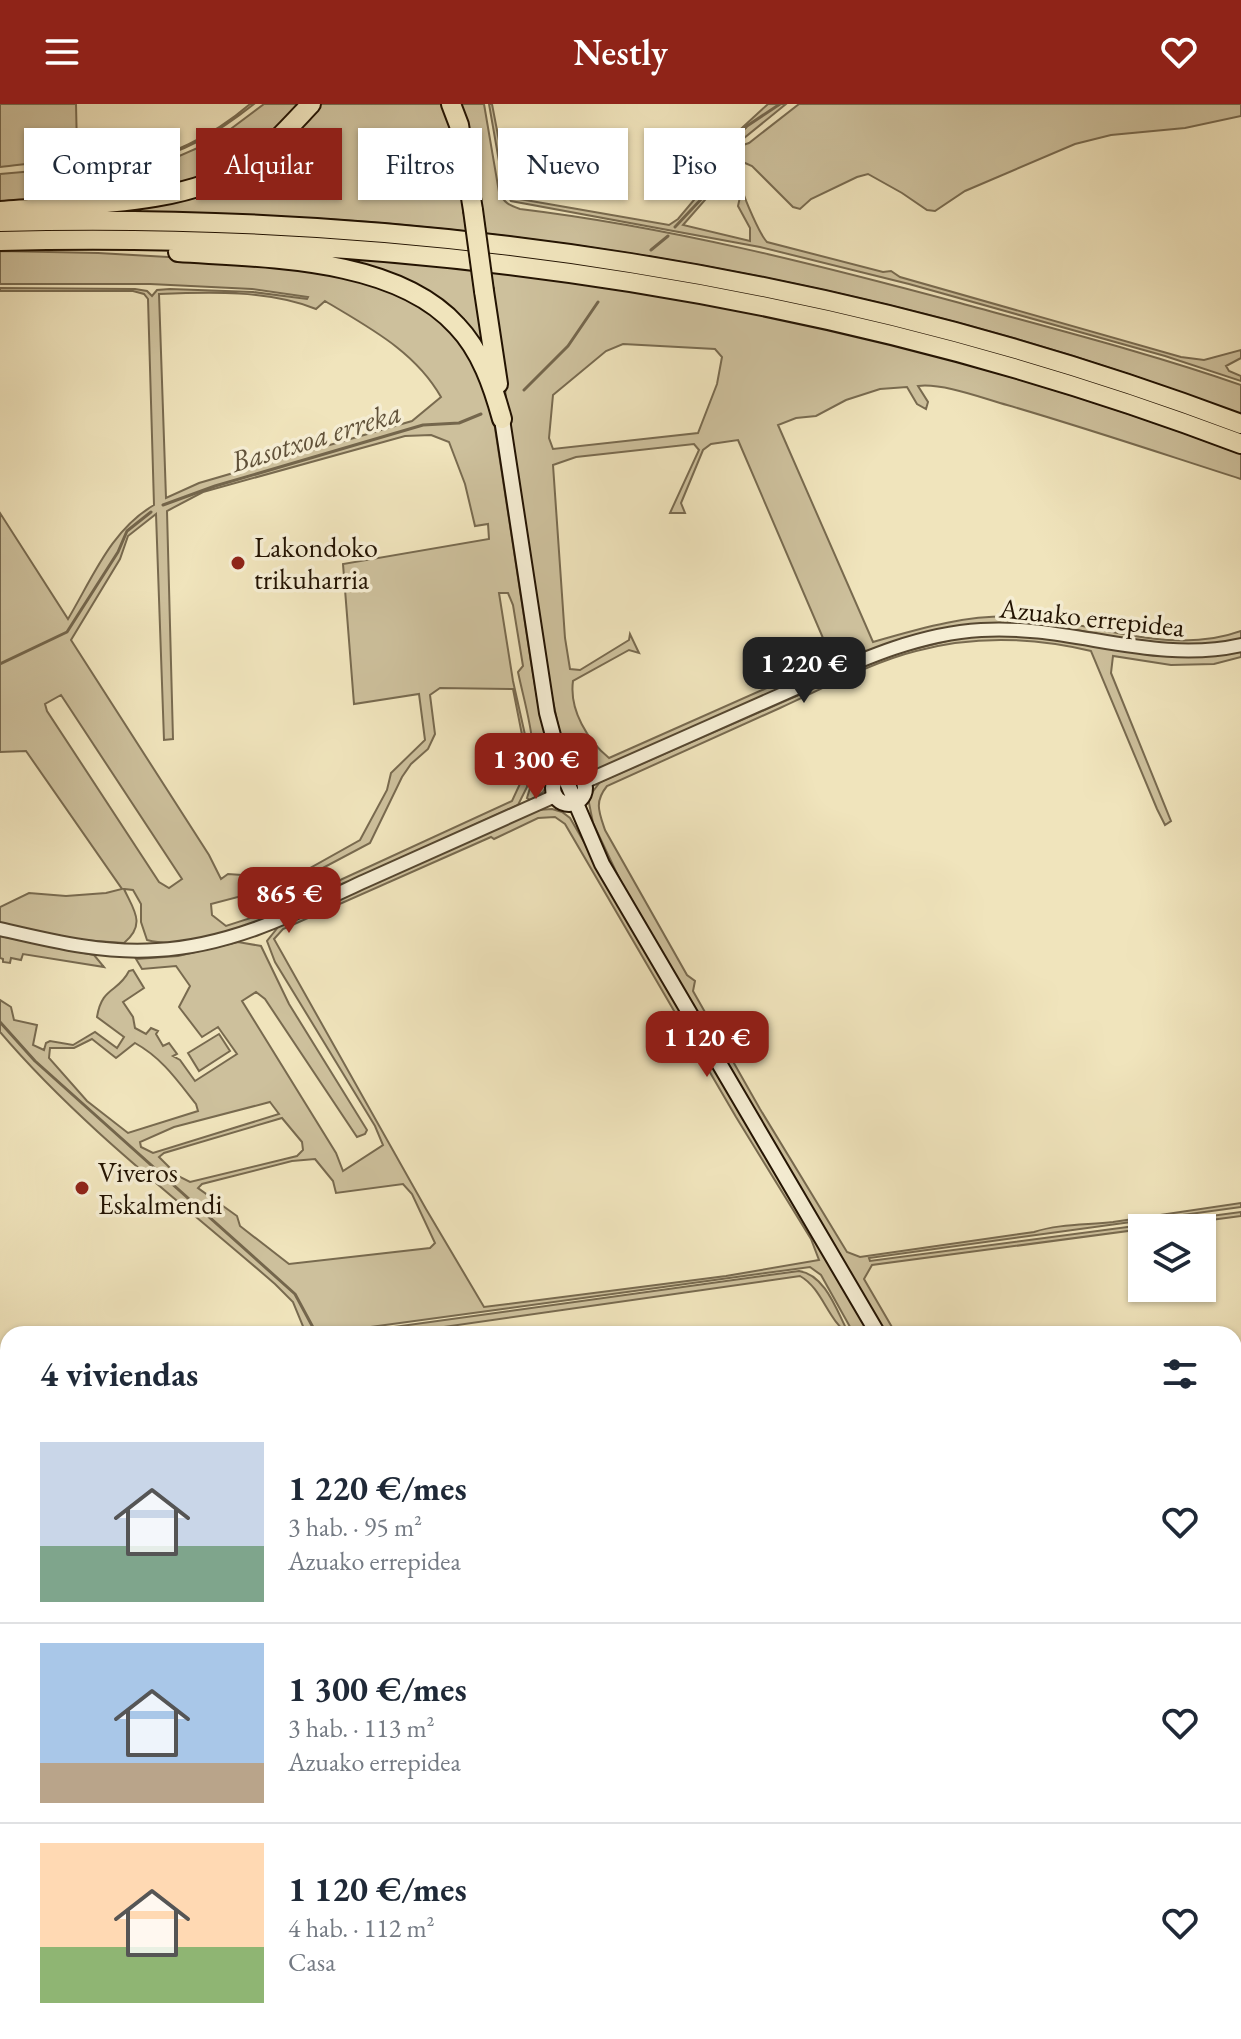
<!DOCTYPE html>
<html lang="es">
<head>
<meta charset="utf-8">
<style>
  :root { --surface:#fff; --page:#f2f2f3; --text:#1f2937; --muted:#747a83; --line:#e0e1e3; --accent:#8f2418 }
  body { margin:0; font-family:"EB Garamond",serif; background:var(--page); color:var(--text); height:100vh; display:flex; flex-direction:column; font-size:30px; white-space:nowrap }
  * { box-sizing:border-box; margin:0 }
  p { font-size:26px; color:var(--muted) }
  .icon { flex:none; width:44px; height:44px; fill:none; stroke:currentColor; stroke-width:2; stroke-linecap:round; stroke-linejoin:round }
  .map { position:relative; flex:1; overflow:hidden }
  .drawer { position:absolute; left:0px; top:1222px; width:1242px; height:714px; display:flex; flex-direction:column; background:var(--surface); border-radius:24px 24px 0 0; box-shadow:0 2px 6px #0004 }
  .drawer>* { flex:none }
  .top-card { position:absolute; left:24px; top:24px; width:800px; height:72px; display:flex; gap:16px }
  .buttons { position:absolute; left:1128px; top:1110px; display:grid; gap:16px }
  .buttons a { display:grid; place-items:center; width:88px; height:88px; border-radius:0px; background:var(--surface); box-shadow:0 2px 6px #0004; font-size:40px }
  .price { position:absolute; translate:-50% -68px; padding:0 18px; border-radius:16px; background:var(--accent); color:#fff; font-size:26px; line-height:52px; filter:drop-shadow(0 2px 4px #0008) }
  .price::after { content:''; position:absolute; left:50%; top:48px; width:24px; height:18px; margin-left:-12px; background:inherit; clip-path:polygon(0 0,100% 0,50% 100%) }
  .price.active { background:#222; color:#fff }
  ul { padding:0; list-style:none }
  li { display:flex; align-items:center; gap:24px; height:200px; padding:0 40px }
  li+li { border-top:2px solid var(--line) }
  li span { display:grid; place-items:center; flex:none; width:224px; height:160px; border-radius:0px; color:#555 }
  li>.icon { margin-inline-start:auto }
  span .icon { width:96px; height:96px; fill:#fffc; stroke-width:1 }
  li b { font-size:34px }
  h2 { display:flex; justify-content:space-between; align-items:center; height:96px; padding:0 40px; font-size:34px }
  .pill { padding:0 28px; border-radius:0px; background:var(--surface); box-shadow:0 2px 6px #0004; font-size:28px; line-height:72px }
  .pill.active { background:var(--accent); color:#fff }
  header { display:flex; justify-content:space-between; align-items:center; height:104px; padding:0 40px; background:var(--accent); color:#fff; font-size:36px; font-weight:600 }
  .map>svg:first-child { display:block }
</style>
</head>
<body>
<header><svg class="icon" aria-label="menu" viewBox="0 0 24 24"><path d="M4 6h16M4 12h16M4 18h16"/></svg>Nestly<svg class="icon" aria-label="heart" viewBox="0 0 24 24"><path d="M12 20l-8-8c-3-5 5-10 8-4 3-6 11-1 8 4z"/></svg></header>
<div class="map">
<svg width="1241" height="1935" viewBox="0 0 1241 1935">
  <rect width="100%" height="100%" fill="#f0e4bc"/>
  <filter id="stains"><feTurbulence type="fractalNoise" baseFrequency=".0025" numOctaves="4"/><feColorMatrix values="0 0 0 0 .2 0 0 0 0 .09 0 0 0 0 .02 0 0 0 .5 -.17"/></filter>
  <radialGradient id="worn" r=".72"><stop offset=".6" stop-color="#630" stop-opacity="0"/><stop offset="1" stop-color="#630" stop-opacity=".3"/></radialGradient>
  <path fill="#cdc09c" stroke="#786a4f" stroke-width="2" fill-rule="evenodd" d="M0,0H76L77,45L122,43L119,54C160,63 220,26 250,0H254C220,27 181,52 137,58C120,60 105,56 88,56C58,55 29,60 0,63Z
    M264,0H302L274,28L232,63L158,87L0,100V70L80,63L137,65L161,60L216,36Z
    M315,0H484L499,88C504,99 509,101 520,105C669,123 815,160 960,199C1054,225 1149,249 1241,281V311C979,208 684,147 404,121C284,110 163,109 42,108L212,84Z
    M489,0H492L509,89L514,94L669,121L678,115L715,71L719,45L768,0H786L738,39L740,42L749,39L799,0H1241V12L1185,24L1111,31L1075,40L965,87L935,107L927,106L902,89L868,70L857,73L811,95L800,105L793,103L752,62L745,59L741,62C741,69 739,76 741,82C744,94 760,131 767,138L883,168L891,167L900,173L1181,253L1204,256L1241,246V254L1226,262L1229,267L1241,272V277L1165,252L909,180L760,143L511,97L504,86ZM725,73L731,74L740,93L738,102L750,124V137L683,121Z
    M0,147L98,149L203,155L308,166L377,180L433,208L468,247L491,298L531,558L539,605L552,656L550,677L543,688L530,696L527,694C542,651 527,611 518,568L523,562L513,501L508,489H499L513,577L530,653L527,683L518,701C470,723 421,745 373,767C316,793 208,852 147,836L141,818V800L133,786L124,785C133,805 147,820 124,839L81,836L0,820V803L29,789L66,792L106,789L122,785L26,647L0,648V409L68,515C93,473 111,426 154,401L148,195L144,190L133,187H0V184L135,185L147,187L152,192L157,186L170,185L253,188L307,195L308,193L252,185L150,180H0ZM159,190C210,188 269,186 316,205L325,197C368,223 415,247 441,293L412,317L199,379L166,394ZM431,331L449,338L465,380L475,422L488,420L489,435L343,460L354,600L419,590L425,636L391,669L387,686L360,736L301,769L279,777L264,779L242,771L228,770L221,775L209,751L71,536L120,455L128,432L156,410L164,636L173,635L167,407L203,388L405,332ZM440,584L513,585L525,646V669L512,697L275,806L226,822L212,811L211,800L257,788L287,783L370,739L402,673L411,660L428,645L435,630L430,591ZM61,591L182,775L169,784L159,778L47,607L45,600Z
    M258,147C351,154 444,159 536,172C777,205 1014,264 1241,350V375C1163,350 1086,324 1007,301C982,294 943,279 918,282L928,298L926,305L917,300L907,283L880,285L846,296L816,312L796,314L778,321L873,538C921,524 973,509 1023,513C1095,518 1170,553 1241,527V536C1224,538 1205,544 1187,543C1127,541 1068,518 1007,519C922,520 848,555 771,589C720,612 668,635 617,658L597,666L585,665L572,660L563,645L550,583L510,327L493,185L479,186L491,268L437,200ZM623,240L715,245L722,253L717,280L698,329L553,345L549,334L553,291L606,247ZM738,336L832,555L609,654C588,637 569,606 573,577L629,546L639,549L630,530L629,536L580,566L570,565L565,534L553,361L576,353L694,340L699,346L670,409H685L681,399L703,346L711,340Z
    M994,531C1077,531 1158,565 1241,546V553L1214,560L1171,561L1113,552L1111,569L1171,717L1165,721L1157,705L1091,547C1032,533 975,531 916,547C872,558 822,585 780,604C722,630 664,656 607,682C594,698 599,708 605,726L687,871L695,877L693,887L760,1005L847,1148L860,1153L1034,1128C1058,1120 1086,1121 1113,1118C1156,1112 1198,1105 1241,1099V1103L869,1154L870,1157L1241,1108V1112L872,1161L864,1175L896,1230H886L620,776L593,719L588,694L600,678L890,551L959,534Z
    M552,705L562,708L570,714L871,1230H854L821,1171L810,1163L319,1230H300L305,1227L293,1198L275,1180C182,1099 80,1022 0,928V896L11,903L14,916L37,921L33,941L44,946L46,939L50,937L73,941L95,928L117,944L124,933L97,913C102,882 118,889 129,867L133,866L144,884L123,898L133,913L135,924L146,930L151,924L158,927L156,930L163,942L169,939L177,950L173,952L180,956L195,977L237,950L218,923L202,933L179,903L190,882L176,862L142,865L136,855L178,852L238,838L261,842L289,900L367,1026L365,1030L357,1033L265,895L256,888L242,897L336,1049L343,1067L383,1041L375,1022L275,858L267,837L279,822L538,706ZM555,713L565,720L736,1013L811,1135L819,1156L726,1172L484,1203L426,1105L274,835L283,825L491,733L494,735L538,714ZM92,935L116,954L135,939C162,954 177,976 196,1000L198,1007L128,1029L87,997L49,954L50,944H74ZM270,998L279,1010L153,1049L141,1043L140,1038L174,1023ZM282,1014L302,1038L303,1046L297,1052L190,1078L178,1072L159,1053L164,1049ZM315,1055L333,1077L336,1089L403,1080L412,1090L435,1139L430,1144L289,1160L240,1122L237,1112L198,1084L202,1080L292,1057Z
    M0,832L94,851L104,863L23,850L21,856L11,854L10,859L3,858V855L0,854Z
    M219,930L230,947L199,967L188,949Z
    M799,1167C826,1171 837,1208 849,1230C827,1216 823,1185 800,1172L395,1230H343Z
    M0,1290L8,1308V1522L0,1503Z
    M163,1928H315L318,1935H160Z"/>
  <g fill="none" stroke-linecap="round" stroke-linejoin="round">
    <path stroke="#74664c" stroke-width="3" d="M675,123L722,73L729,41L747,22L780,0
      M651,146L668,132
      M524,286L568,242L598,198
      M163,401L215,382L423,321L459,319L481,310
      M0,560L67,528L118,448L127,427L151,408
      M0,918L35,957L295,1190L316,1229"/>
    <path stroke="#aa9d7d" stroke-width="16" d="M0,1373L8,1387
      M268,1928L271,1935"/>
    <defs>
      <path id="minor" d="M0,1907L8,1894"/>
      <path id="tertiary" d="M584,678C651,648 718,619 785,589C848,562 911,530 981,526C1069,520 1153,561 1241,541
        M0,825C52,837 104,850 157,846C232,842 298,808 365,777C428,749 491,720 555,692"/>
      <path id="secondary" d="M502,315L547,609L563,669L602,760L878,1230
        M553 684a16 16 0 1 1 32 0a16 16 0 1 1-32 0Z
        M1234,1822L1241,1833
        M1234,1846L1241,1859"/>
      <path id="motorway" d="M451,0L459,21L473,106
        M0,107C76,100 186,103 249,59C272,43 292,20 311,0
        M0,118C421,107 846,171 1241,320
        M0,137C421,126 847,190 1241,340
        M178,148C264,154 395,153 457,222C481,247 493,282 502,315
        M484,187L498,280"/>
    </defs>
    <use href="#minor" stroke="#564730" stroke-width="14"/>
    <use href="#tertiary" stroke="#564730" stroke-width="16"/>
    <use href="#secondary" stroke="#231302" stroke-width="18"/>
    <use href="#motorway" stroke="#231302" stroke-width="22"/>
    <use href="#minor" stroke="#f5edd3" stroke-width="10"/>
    <use href="#tertiary" stroke="#f5edd3" stroke-width="12"/>
    <use href="#secondary" stroke="#f5edd3" stroke-width="14"/>
    <use href="#motorway" stroke="#f0e4bc" stroke-width="18"/>
    <defs>
      <path id="motorway-bridge" d="M473,106L484,187"/>
    </defs>
    <use href="#motorway-bridge" stroke="#231302" stroke-width="22" stroke-linecap="butt"/>
    <use href="#motorway-bridge" stroke="#f0e4bc" stroke-width="18"/>
  </g>
  <g fill="#8f2418" stroke="#f5edd3" stroke-width="3">
    <circle cx="238" cy="459" r="8"/>
    <circle cx="82" cy="1084" r="8"/>
  </g>
  <g text-anchor="middle" stroke-width="7" stroke-linejoin="round" paint-order="stroke">
    <g font-size="28" fill="#231302" stroke="#f5edd3" text-anchor="start">
      <text x="254" y="453">Lakondoko<tspan x="254" dy="32">trikuharria</tspan></text>
      <text x="98" y="1078">Viveros<tspan x="98" dy="32">Eskalmendi</tspan></text>
    </g>
    <g font-size="28" fill="#231302" stroke="#f5edd3">
      <text transform="translate(1092 513) rotate(6)" y="10">Azuako errepidea</text>
    </g>
    <g font-size="30" font-style="italic" fill="#605139" stroke="#f5edd3">
      <text transform="translate(316 333) rotate(-17)" y="10">Basotxoa erreka</text>
    </g>
  </g>
  <rect width="100%" height="100%" filter="url(#stains)"/>
  <rect width="100%" height="100%" fill="url(#worn)"/>
</svg>
<div class="buttons">
<a><svg class="icon" aria-label="layers" viewBox="0 0 24 24"><path d="M12 4l9 5-9 5-9-5zM3 14l9 5 9-5"/></svg></a>
</div>
<b class="price active" style="left:804px;top:601px">1 220 €</b>
<b class="price" style="left:536px;top:697px">1 300 €</b>
<b class="price" style="left:289px;top:831px">865 €</b>
<b class="price" style="left:707px;top:975px">1 120 €</b>
<div class="top-card">
<a class="pill">Comprar</a>
<a class="pill active">Alquilar</a>
<a class="pill">Filtros</a>
<a class="pill">Nuevo</a>
<a class="pill">Piso</a>
</div>
<section class="drawer">
<h2>4 viviendas<svg class="icon" aria-label="filters" viewBox="0 0 24 24"><path d="M4 7h16M4 17h16"/><circle cx="9" cy="7" r="2"/><circle cx="15" cy="17" r="2"/></svg></h2>
<ul>
<li><span style="background:linear-gradient(#c9d6e8 65%,#7fa58c 0)"><svg class="icon" aria-label="home" viewBox="0 0 24 24"><path d="M3 11l9-7 9 7M6 9v11h12V9"/></svg></span><div><b>1 220 €/mes</b><p>3 hab. · 95 m²</p><p>Azuako errepidea</p></div><svg class="icon" aria-label="heart" viewBox="0 0 24 24"><path d="M12 20l-8-8c-3-5 5-10 8-4 3-6 11-1 8 4z"/></svg></li>
<li><span style="background:linear-gradient(#a9c7e8 75%,#b9a48a 0)"><svg class="icon" aria-label="home" viewBox="0 0 24 24"><path d="M3 11l9-7 9 7M6 9v11h12V9"/></svg></span><div><b>1 300 €/mes</b><p>3 hab. · 113 m²</p><p>Azuako errepidea</p></div><svg class="icon" aria-label="heart" viewBox="0 0 24 24"><path d="M12 20l-8-8c-3-5 5-10 8-4 3-6 11-1 8 4z"/></svg></li>
<li><span style="background:linear-gradient(#ffd9b3 65%,#8fb573 0)"><svg class="icon" aria-label="home" viewBox="0 0 24 24"><path d="M3 11l9-7 9 7M6 9v11h12V9"/></svg></span><div><b>1 120 €/mes</b><p>4 hab. · 112 m²</p><p>Casa</p></div><svg class="icon" aria-label="heart" viewBox="0 0 24 24"><path d="M12 20l-8-8c-3-5 5-10 8-4 3-6 11-1 8 4z"/></svg></li>
</ul>
</section>
</div>
</body>
</html>
